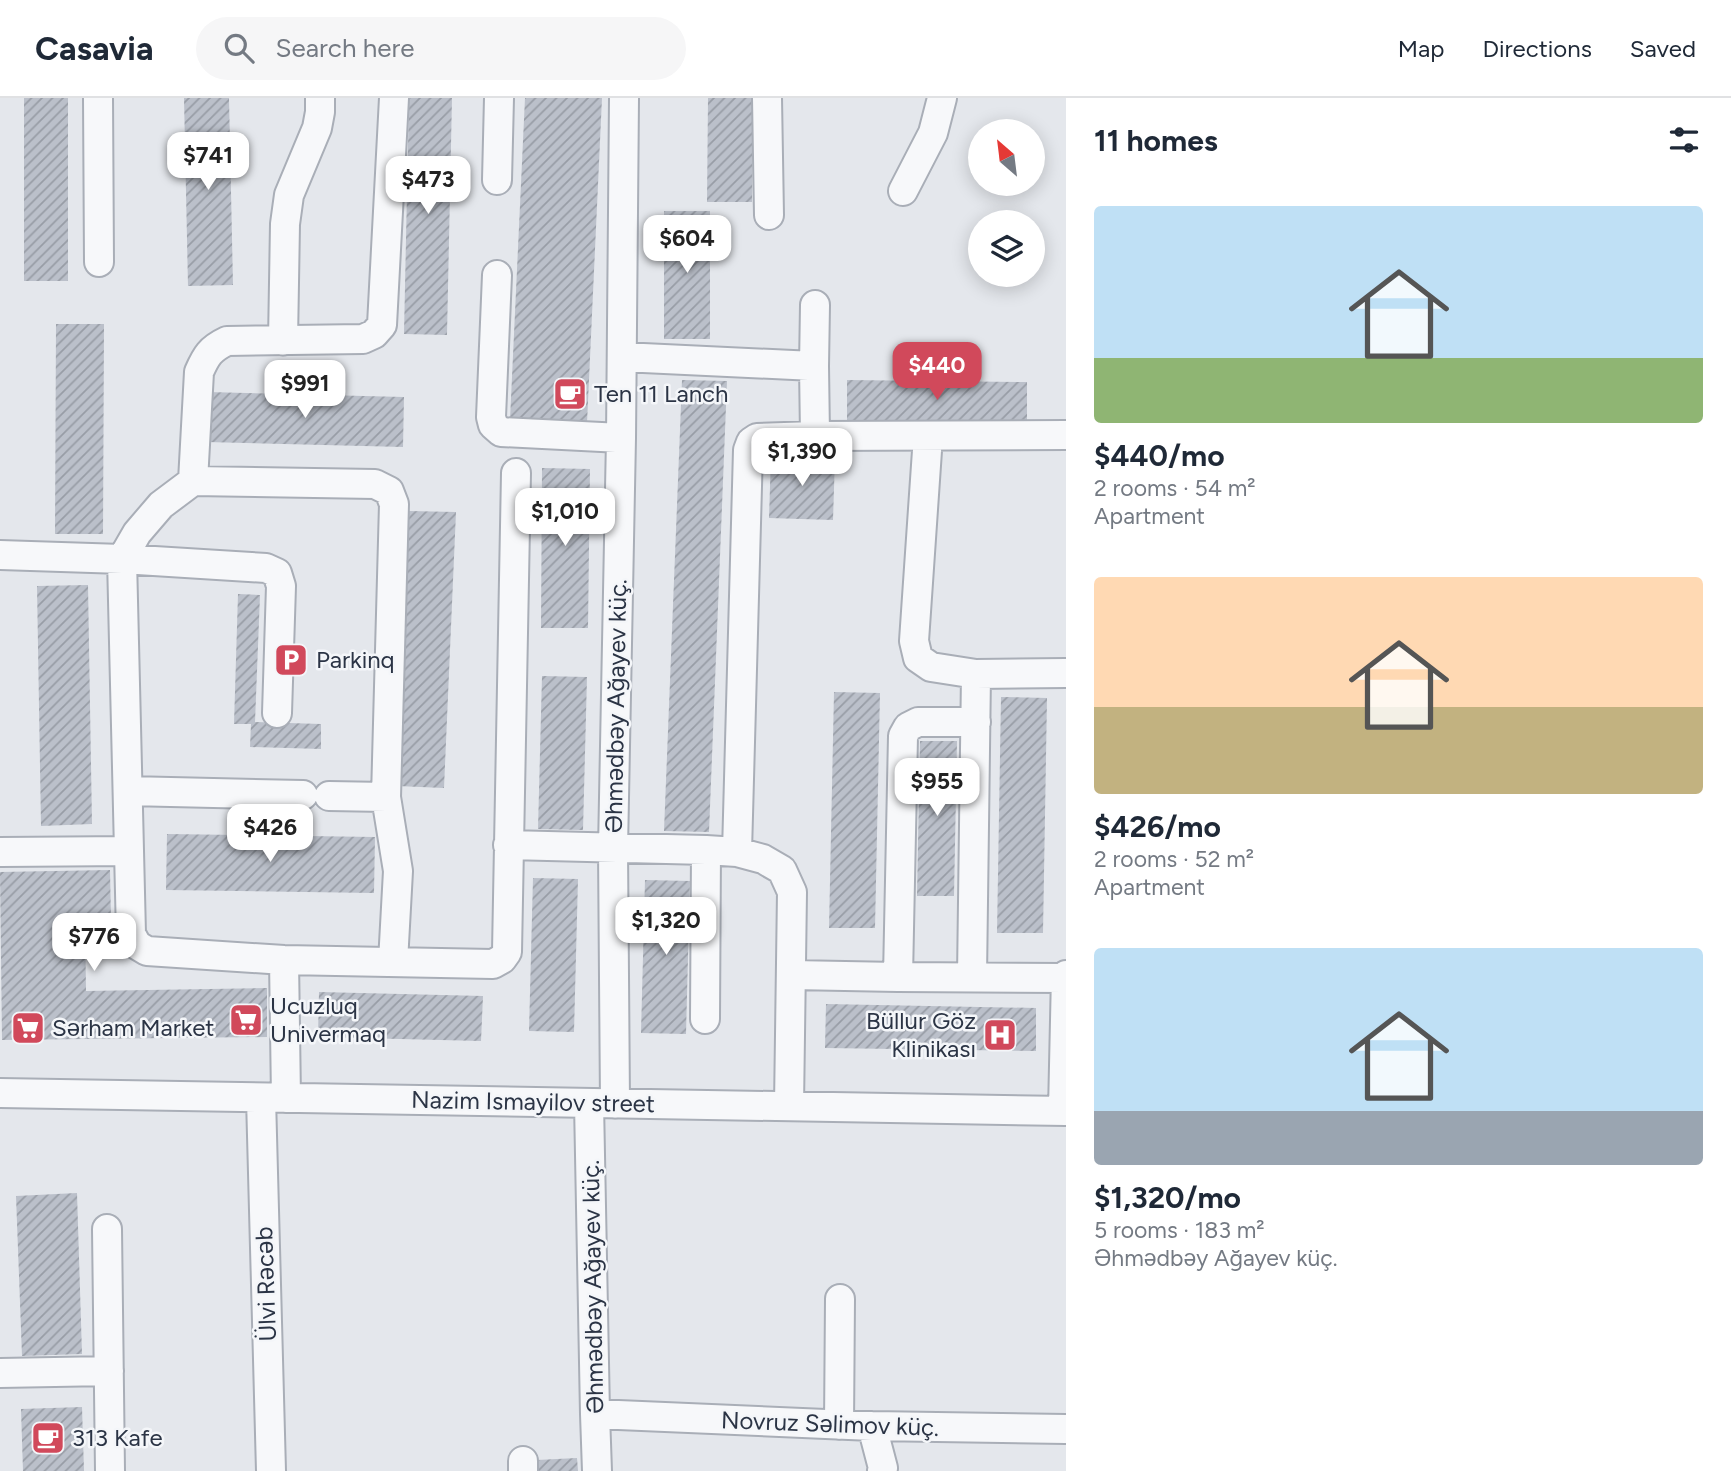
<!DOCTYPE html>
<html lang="en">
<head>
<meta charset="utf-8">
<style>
  :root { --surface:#fff; --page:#f6f6f7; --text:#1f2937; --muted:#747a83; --line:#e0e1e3; --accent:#d1495b }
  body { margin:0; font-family:Figtree,sans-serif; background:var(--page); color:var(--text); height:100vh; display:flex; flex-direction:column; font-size:26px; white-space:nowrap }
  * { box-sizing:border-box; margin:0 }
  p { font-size:23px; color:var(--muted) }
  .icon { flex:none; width:38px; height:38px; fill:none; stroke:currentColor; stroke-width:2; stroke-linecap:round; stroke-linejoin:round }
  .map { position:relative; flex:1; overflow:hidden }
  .side { display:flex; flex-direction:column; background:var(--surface); width:665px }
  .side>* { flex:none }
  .needle { width:46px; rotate:332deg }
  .tools { position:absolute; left:968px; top:21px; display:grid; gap:14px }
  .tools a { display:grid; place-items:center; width:77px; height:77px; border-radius:50%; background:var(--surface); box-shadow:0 4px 18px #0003; font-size:35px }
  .price { position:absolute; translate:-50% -60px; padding:0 16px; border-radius:14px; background:#fff; color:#222; font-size:23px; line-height:46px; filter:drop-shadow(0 2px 4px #0008) }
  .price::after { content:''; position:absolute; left:50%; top:42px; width:21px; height:16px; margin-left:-10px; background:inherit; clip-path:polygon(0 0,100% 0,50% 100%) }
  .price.active { background:var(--accent); color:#fff }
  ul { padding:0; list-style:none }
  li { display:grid; align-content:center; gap:14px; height:371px; padding:0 28px }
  li span { display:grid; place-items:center; height:217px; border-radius:7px; color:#555 }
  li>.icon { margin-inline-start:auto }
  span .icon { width:126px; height:126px; fill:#fffc; stroke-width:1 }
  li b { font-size:30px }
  h2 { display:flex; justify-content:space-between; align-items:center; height:84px; padding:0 28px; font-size:30px }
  header { display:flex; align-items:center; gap:42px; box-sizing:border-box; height:98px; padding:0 35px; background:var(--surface); border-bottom:2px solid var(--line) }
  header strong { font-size:33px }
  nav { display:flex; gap:38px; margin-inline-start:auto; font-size:24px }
  .search { width:490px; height:63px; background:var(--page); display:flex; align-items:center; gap:18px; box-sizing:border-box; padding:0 24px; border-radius:38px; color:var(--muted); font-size:26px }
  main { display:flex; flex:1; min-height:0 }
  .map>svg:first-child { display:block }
</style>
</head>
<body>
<header>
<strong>Casavia</strong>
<div class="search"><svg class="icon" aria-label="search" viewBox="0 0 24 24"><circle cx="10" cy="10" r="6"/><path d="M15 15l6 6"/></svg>Search here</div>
<nav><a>Map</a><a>Directions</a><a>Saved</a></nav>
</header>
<main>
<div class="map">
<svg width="1066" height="1373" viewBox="0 0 1066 1373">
  <defs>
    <pattern id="building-hatch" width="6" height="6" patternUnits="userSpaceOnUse" patternTransform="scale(1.75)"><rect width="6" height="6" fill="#bbc0ca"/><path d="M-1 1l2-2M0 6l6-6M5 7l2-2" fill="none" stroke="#989da6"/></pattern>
  </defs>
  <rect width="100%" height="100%" fill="#e4e7ec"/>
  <path fill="url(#building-hatch)" d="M24,0H68V183H24Z
    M184,0H229L233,187L188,188Z
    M409,0H452L447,237L404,236Z
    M525,0H602L587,325L510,322Z
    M708,0H753L752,104H707Z
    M664,113H710V241H664Z
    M56,226H104L103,436H55Z
    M682,282L727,283L709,734L664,733Z
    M847,282L1027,284V326L847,324Z
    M207,294L404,299L403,349L206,344Z
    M771,357L835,359L833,422L769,420Z
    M542,370L590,371L588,530H541Z
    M409,413L456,414L444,690L397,688Z
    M88,487L92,726L41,728L37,488Z
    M238,496L260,497L255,624L321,626V651L250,649L251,626H234Z
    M542,578L587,579L583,732L538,731Z
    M834,594L880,595L875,830H829Z
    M1001,599L1047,600L1043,835H997Z
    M920,643H957L954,798H917Z
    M167,736L375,739L374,795L166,792Z
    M110,772L111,822L85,823L86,893L267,890V939L2,942L0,774Z
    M533,780L578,781L574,934L529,933Z
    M645,782L690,783L686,936L641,935Z
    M319,894L483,898L481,943L318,939Z
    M826,906L1036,910V953L825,950Z
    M77,1095L82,1256L22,1258L16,1098Z
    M82,1309L84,1373H23L21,1311Z
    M577,1360L578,1373H538L537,1362Z"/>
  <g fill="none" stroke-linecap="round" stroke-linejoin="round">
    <defs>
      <path id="minor" d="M98,0L99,164
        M767,0L769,117
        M497,82L499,0
        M903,93L933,35L942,0
        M497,177L491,319L493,327L501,334L621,340
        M283,243L285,126L289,97L317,30L320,14V0
        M622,259L814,268L815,338L1066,337
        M814,268L815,207
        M928,338L914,543L918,560L931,569L976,576L1066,575
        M193,383L199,274C206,258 210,251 227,243L363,241L374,236L382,227L394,0
        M0,457L122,461L266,470L277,475L281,488L277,615
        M128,693L303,697
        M329,698L386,699
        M508,747L706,752L737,754L763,761L782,772L792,794L789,1008
        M0,754L129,753
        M737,754L748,352L751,344L757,340L815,338
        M284,862L286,1000
        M393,864L398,773L386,699L394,406L389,393L375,386L193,383L161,407L137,435L122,461L131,836L137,847L147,853L284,862L493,866L502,861L507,854L516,375
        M792,877L898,879L1065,880
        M898,879L903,638L908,629L918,624H976
        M972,879L976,576
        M705,921L706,752
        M0,995L1066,1013
        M261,1000L271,1373
        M589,1005L595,1316L597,1373
        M615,1006L613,751L621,340L624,0
        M1063,1013L1066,877
        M107,1131L110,1373
        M0,1275L109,1273
        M595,1316L872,1328L1066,1331
        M839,1327L840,1201
        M872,1328L883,1370L882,1373
        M523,1363V1373"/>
    </defs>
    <use href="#minor" stroke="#a9aeb7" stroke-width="32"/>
    <use href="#minor" stroke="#f7f8fa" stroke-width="28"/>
  </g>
  <defs>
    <symbol id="cafe-square" viewBox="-11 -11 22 22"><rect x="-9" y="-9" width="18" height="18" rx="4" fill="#d1495b" stroke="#f4f6f9"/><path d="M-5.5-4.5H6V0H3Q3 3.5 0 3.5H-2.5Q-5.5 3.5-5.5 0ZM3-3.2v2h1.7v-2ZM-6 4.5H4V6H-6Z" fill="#fff"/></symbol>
    <symbol id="parking-square" viewBox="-11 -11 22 22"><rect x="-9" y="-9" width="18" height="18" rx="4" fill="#d1495b" stroke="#f4f6f9"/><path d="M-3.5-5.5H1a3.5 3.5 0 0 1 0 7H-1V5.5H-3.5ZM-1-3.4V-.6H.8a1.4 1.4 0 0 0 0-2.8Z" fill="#fff"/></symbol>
    <symbol id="supermarket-square" viewBox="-11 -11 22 22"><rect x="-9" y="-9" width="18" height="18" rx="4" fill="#d1495b" stroke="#f4f6f9"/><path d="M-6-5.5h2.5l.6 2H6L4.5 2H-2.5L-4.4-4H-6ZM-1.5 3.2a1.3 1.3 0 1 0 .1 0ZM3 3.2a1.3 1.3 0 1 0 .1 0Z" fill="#fff"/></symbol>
    <symbol id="hospital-square" viewBox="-11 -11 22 22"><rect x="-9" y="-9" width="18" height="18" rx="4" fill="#d1495b" stroke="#f4f6f9"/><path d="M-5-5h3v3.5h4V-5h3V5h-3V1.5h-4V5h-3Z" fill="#fff"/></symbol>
  </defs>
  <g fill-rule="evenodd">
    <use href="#cafe-square" x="551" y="277" width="38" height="38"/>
    <use href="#parking-square" x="272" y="543" width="38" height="38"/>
    <use href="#supermarket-square" x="227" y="903" width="38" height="38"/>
    <use href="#supermarket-square" x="9" y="911" width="38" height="38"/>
    <use href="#hospital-square" x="981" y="918" width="38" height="38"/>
    <use href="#cafe-square" x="29" y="1321" width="38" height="38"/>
  </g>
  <g text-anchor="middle" stroke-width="5" stroke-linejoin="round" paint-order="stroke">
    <g font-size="24" fill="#2b3445" stroke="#f4f6f9" text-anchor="start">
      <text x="594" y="304">Ten 11 Lanch</text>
      <text x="316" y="570">Parkinq</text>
      <text x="270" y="916">Ucuzluq<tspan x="270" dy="28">Univermaq</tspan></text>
      <text x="976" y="931" text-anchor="end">Büllur Göz<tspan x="976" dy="28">Klinikası</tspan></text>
      <text x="52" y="938">Sərham Market</text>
      <text x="72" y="1348">313 Kafe</text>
    </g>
    <g font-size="24" fill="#2b3445" stroke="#f4f6f9">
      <text transform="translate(616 608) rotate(-89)" y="8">Əhmədbəy Ağayev küç.</text>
      <text transform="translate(533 1004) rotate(1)" y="8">Nazim Ismayilov street</text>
      <text transform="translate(266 1186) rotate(-92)" y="8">Ülvi Rəcəb</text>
      <text transform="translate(593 1189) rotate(-91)" y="8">Əhmədbəy Ağayev küç.</text>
      <text transform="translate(830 1326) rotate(2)" y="8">Novruz Səlimov küç.</text>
    </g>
  </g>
</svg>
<div class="tools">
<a><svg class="needle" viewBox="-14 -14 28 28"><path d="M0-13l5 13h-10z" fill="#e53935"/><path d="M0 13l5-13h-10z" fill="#747a83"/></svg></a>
<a><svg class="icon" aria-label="layers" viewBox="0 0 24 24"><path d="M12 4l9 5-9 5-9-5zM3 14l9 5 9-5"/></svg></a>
</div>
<b class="price" style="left:208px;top:94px">$741</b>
<b class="price" style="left:428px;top:118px">$473</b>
<b class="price" style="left:687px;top:177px">$604</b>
<b class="price active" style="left:937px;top:304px">$440</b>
<b class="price" style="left:305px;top:322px">$991</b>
<b class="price" style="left:802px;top:390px">$1,390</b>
<b class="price" style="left:565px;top:450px">$1,010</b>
<b class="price" style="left:937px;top:720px">$955</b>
<b class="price" style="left:270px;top:766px">$426</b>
<b class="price" style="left:666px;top:859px">$1,320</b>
<b class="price" style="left:94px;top:875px">$776</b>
</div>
<section class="side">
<h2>11 homes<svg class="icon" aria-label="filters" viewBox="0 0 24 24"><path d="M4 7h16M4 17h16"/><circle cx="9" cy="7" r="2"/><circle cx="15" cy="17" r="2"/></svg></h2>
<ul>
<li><span style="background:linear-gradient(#bfe0f5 70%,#8fb573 0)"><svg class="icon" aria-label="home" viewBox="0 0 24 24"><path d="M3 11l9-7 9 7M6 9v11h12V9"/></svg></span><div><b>$440/mo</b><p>2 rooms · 54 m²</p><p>Apartment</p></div></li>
<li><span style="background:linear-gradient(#ffd9b3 60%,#c2b280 0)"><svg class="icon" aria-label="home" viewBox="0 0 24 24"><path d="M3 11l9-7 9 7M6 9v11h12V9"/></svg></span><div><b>$426/mo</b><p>2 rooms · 52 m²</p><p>Apartment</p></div></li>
<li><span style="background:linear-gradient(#bfe0f5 75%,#9aa5b1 0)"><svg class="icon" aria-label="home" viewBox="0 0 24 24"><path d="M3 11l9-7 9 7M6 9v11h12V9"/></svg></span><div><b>$1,320/mo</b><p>5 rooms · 183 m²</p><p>Əhmədbəy Ağayev küç.</p></div></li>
</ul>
</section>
</main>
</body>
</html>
